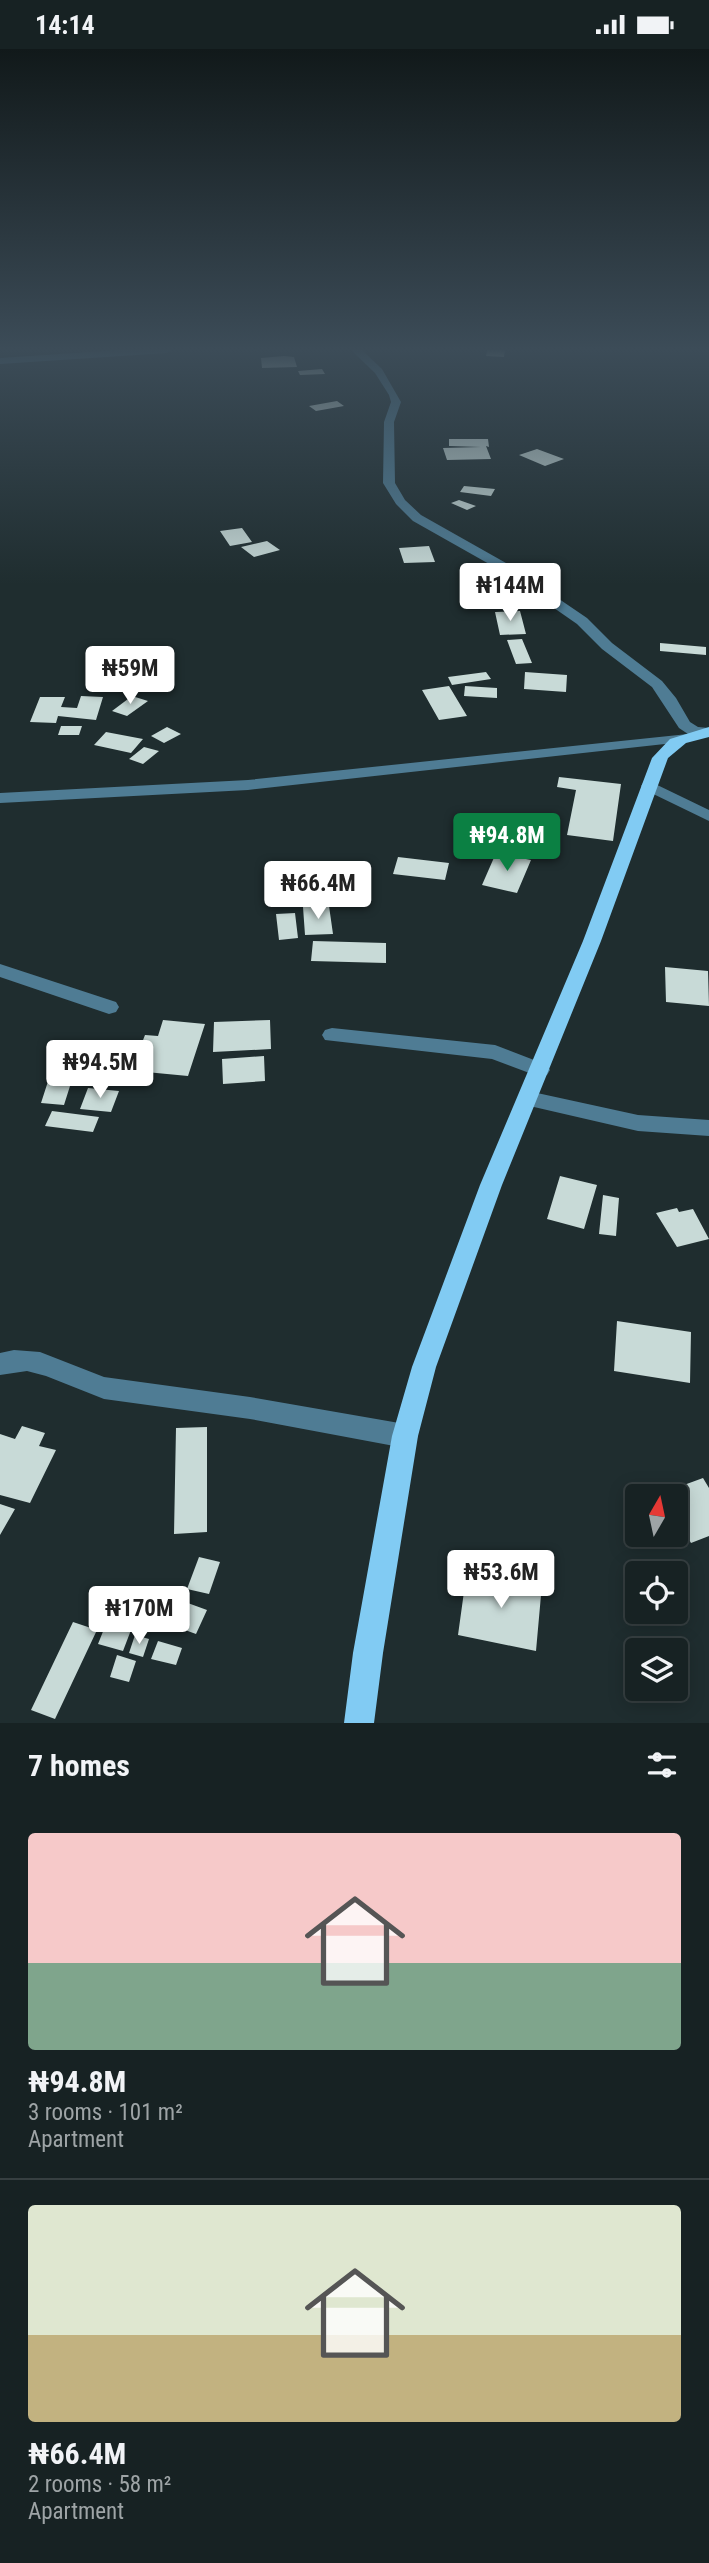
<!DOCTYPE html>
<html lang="en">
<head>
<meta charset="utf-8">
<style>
  :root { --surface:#172223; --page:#202a2b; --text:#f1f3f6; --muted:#9ea4a6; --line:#363f41; --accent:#0b8043 }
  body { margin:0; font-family:"Roboto Condensed",sans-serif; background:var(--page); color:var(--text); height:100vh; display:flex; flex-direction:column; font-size:26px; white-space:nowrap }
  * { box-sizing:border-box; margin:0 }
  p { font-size:23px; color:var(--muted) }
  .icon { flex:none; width:38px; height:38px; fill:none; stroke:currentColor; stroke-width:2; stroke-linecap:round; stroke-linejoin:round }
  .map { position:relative; height:1674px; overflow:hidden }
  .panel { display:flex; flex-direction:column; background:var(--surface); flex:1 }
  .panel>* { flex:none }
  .needle { width:46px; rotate:9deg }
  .buttons { position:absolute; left:625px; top:1435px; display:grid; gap:14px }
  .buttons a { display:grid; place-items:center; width:63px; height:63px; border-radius:7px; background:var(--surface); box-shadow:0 4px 18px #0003,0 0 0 2px var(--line); font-size:35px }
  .price { position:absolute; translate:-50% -60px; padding:0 16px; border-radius:7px; background:#fff; color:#222; font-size:23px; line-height:46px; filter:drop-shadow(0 2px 4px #0008) }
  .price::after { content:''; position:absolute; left:50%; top:42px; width:21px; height:16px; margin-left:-10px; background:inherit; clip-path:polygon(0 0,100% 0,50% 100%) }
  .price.active { background:var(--accent); color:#fff }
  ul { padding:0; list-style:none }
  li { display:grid; align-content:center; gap:14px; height:371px; padding:0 28px }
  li+li { border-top:2px solid var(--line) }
  li span { display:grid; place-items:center; height:217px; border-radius:7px; color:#555 }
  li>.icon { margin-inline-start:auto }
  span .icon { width:126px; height:126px; fill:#fffc; stroke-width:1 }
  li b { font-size:30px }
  h2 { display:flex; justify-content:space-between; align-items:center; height:84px; padding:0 28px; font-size:30px }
  .status { display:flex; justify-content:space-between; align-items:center; height:49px; padding:0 35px; background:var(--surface); direction:ltr }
  .status svg { height:19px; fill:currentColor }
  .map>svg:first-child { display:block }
</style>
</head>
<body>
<div class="status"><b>14:14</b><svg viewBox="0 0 49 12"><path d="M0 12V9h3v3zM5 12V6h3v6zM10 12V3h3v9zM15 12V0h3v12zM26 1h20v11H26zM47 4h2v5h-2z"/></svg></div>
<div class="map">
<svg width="709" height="1674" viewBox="0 0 709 1674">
  <rect width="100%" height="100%" fill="#1f2d2f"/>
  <path fill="#c8dad7" d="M487,301H505L504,308L486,307Z
    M284,307L294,308L297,318L262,319L261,309Z
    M322,320L325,325L300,326L298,322Z
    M337,352L344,357L316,362L309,357Z
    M449,390H488L489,398L486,397L491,410L447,411L443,399L481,398L449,397Z
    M537,400L564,410L545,417L519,406Z
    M464,437L495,440L491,447L460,443Z
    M459,451L476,457L467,461L451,454Z
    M242,479L252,493L230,497L220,482Z
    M267,492L280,501L254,508L241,498Z
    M429,497L435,513L404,514L399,499Z
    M520,562L526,585L500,586L495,563Z
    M522,590L532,614L516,615L507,591Z
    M660,594L706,598V606L660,602Z
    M486,623L491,630L452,636L448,628Z
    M525,623L567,626L566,643L524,640Z
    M449,637L467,667L439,671L422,641Z
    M465,637L497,639V649L464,647Z
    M81,647L103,648L96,671L58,667L56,674L30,673L40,648H65L61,658L77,659Z
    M132,647L148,652L127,667L112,662Z
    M61,677H82L79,686H58Z
    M167,678L181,685L164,694L151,687Z
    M106,683L143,690L131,704L94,696Z
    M144,698L159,702L143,715L129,710Z
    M559,728L621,735L613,792L567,786L576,741L557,738Z
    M496,804L531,811L517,844L482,836Z
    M398,808L449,814L445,831L393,825Z
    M329,857L333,885L305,886L303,858Z
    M295,864L298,889L279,891L276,865Z
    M313,892L386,894V914L311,912Z
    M665,918L708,922L709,957L666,953Z
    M163,971L205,975L188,1027L146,1023L152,1005L138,1004L145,986L158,987Z
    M270,971L271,1000L213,1003L214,973Z
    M264,1007L265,1032L223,1035L222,1010Z
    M53,1017L76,1018L64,1056L41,1054Z
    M88,1039L119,1042L111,1063L80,1060Z
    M52,1062L99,1068L93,1083L45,1077Z
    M560,1127L597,1136L584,1180L547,1170Z
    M603,1146L619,1149L616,1187L599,1185Z
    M677,1159L679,1163L693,1160L709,1190L677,1198L656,1164Z
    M617,1272L691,1283L690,1334L614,1322Z
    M22,1377L45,1384L39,1397L56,1401L30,1454L0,1446V1385L15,1390Z
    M207,1378V1483L174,1485L176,1379Z
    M703,1429L709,1439V1487L691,1494L676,1467V1447H664L662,1444Z
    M0,1455L15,1460L0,1486Z
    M199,1508L220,1513L209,1545L187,1540Z
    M467,1521L542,1535L536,1602L458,1586Z
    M174,1549L207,1561L196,1585L163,1573Z
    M73,1573L97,1581L55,1670L31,1661Z
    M106,1575L131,1581L123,1602L98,1595Z
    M135,1586L149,1590L143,1608L129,1604Z
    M158,1592L182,1599L176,1616L151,1610Z
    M117,1606L136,1612L129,1633L110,1628Z"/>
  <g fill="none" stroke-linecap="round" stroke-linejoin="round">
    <path fill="#4f7c94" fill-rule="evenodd" d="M119,301H172L167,304L0,315V309Z
      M351,301H362L382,320L401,353L394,373L395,434L405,451L421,466L506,514L587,569L612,594L662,632L676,649L690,673L698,678L709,679V687L689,685L688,691L683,693L248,741L0,754V744L248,731L688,685L679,679L652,638L602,600L577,575L498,520L413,472L396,455L383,434L384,373L391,353L389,346L375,324Z
      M649,732L709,761V772L643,740L641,737L643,734Z
      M0,915L116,953L119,958L116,963L109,965L0,928Z
      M332,979L495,996L547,1016L550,1021L547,1026L540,1028L492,1010L325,991L322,986L325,981Z
      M528,1042L638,1066L709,1071V1087L638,1082L521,1055L518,1050L521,1045Z
      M14,1301L40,1303L104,1328L250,1348L405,1375L414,1379L418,1387L414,1395L405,1399L250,1370L104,1350L46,1327L27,1322L0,1326V1304Z"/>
    <path fill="#81cbf3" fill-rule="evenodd" d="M709,678V688L686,694L668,709L601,892L502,1136L436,1318L418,1387L383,1604L374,1674H344L353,1604L392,1387L412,1318L480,1136L583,892L652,709L670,690Z"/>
  </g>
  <linearGradient id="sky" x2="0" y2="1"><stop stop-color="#11191a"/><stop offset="0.56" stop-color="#3c4c58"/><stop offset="1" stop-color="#3c4c58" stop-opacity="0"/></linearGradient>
  <rect width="709" height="536" fill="url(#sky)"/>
</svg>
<div class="buttons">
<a><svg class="needle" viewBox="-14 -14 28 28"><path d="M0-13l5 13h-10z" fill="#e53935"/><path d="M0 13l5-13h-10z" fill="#9ea4a6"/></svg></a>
<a><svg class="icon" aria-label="locate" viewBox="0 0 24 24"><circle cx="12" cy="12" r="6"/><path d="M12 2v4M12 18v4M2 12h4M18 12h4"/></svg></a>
<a><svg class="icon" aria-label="layers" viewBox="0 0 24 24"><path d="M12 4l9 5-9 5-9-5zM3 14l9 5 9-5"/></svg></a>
</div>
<b class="price" style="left:510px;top:574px">₦144M</b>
<b class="price" style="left:130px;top:657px">₦59M</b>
<b class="price active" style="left:507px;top:824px">₦94.8M</b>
<b class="price" style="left:318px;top:872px">₦66.4M</b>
<b class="price" style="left:100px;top:1051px">₦94.5M</b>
<b class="price" style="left:501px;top:1561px">₦53.6M</b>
<b class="price" style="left:139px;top:1597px">₦170M</b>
</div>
<section class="panel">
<h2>7 homes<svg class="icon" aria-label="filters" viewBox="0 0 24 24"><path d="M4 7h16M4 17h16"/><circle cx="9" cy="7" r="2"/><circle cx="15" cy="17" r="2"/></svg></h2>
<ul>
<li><span style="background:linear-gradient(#f6c9c9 60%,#7fa58c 0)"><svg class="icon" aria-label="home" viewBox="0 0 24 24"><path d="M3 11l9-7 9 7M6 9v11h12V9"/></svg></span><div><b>₦94.8M</b><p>3 rooms · 101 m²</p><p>Apartment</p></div></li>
<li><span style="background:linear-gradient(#dfe7d0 60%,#c2b280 0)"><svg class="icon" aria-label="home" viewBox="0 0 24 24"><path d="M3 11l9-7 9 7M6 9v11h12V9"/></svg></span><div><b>₦66.4M</b><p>2 rooms · 58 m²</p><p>Apartment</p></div></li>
</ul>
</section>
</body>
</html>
